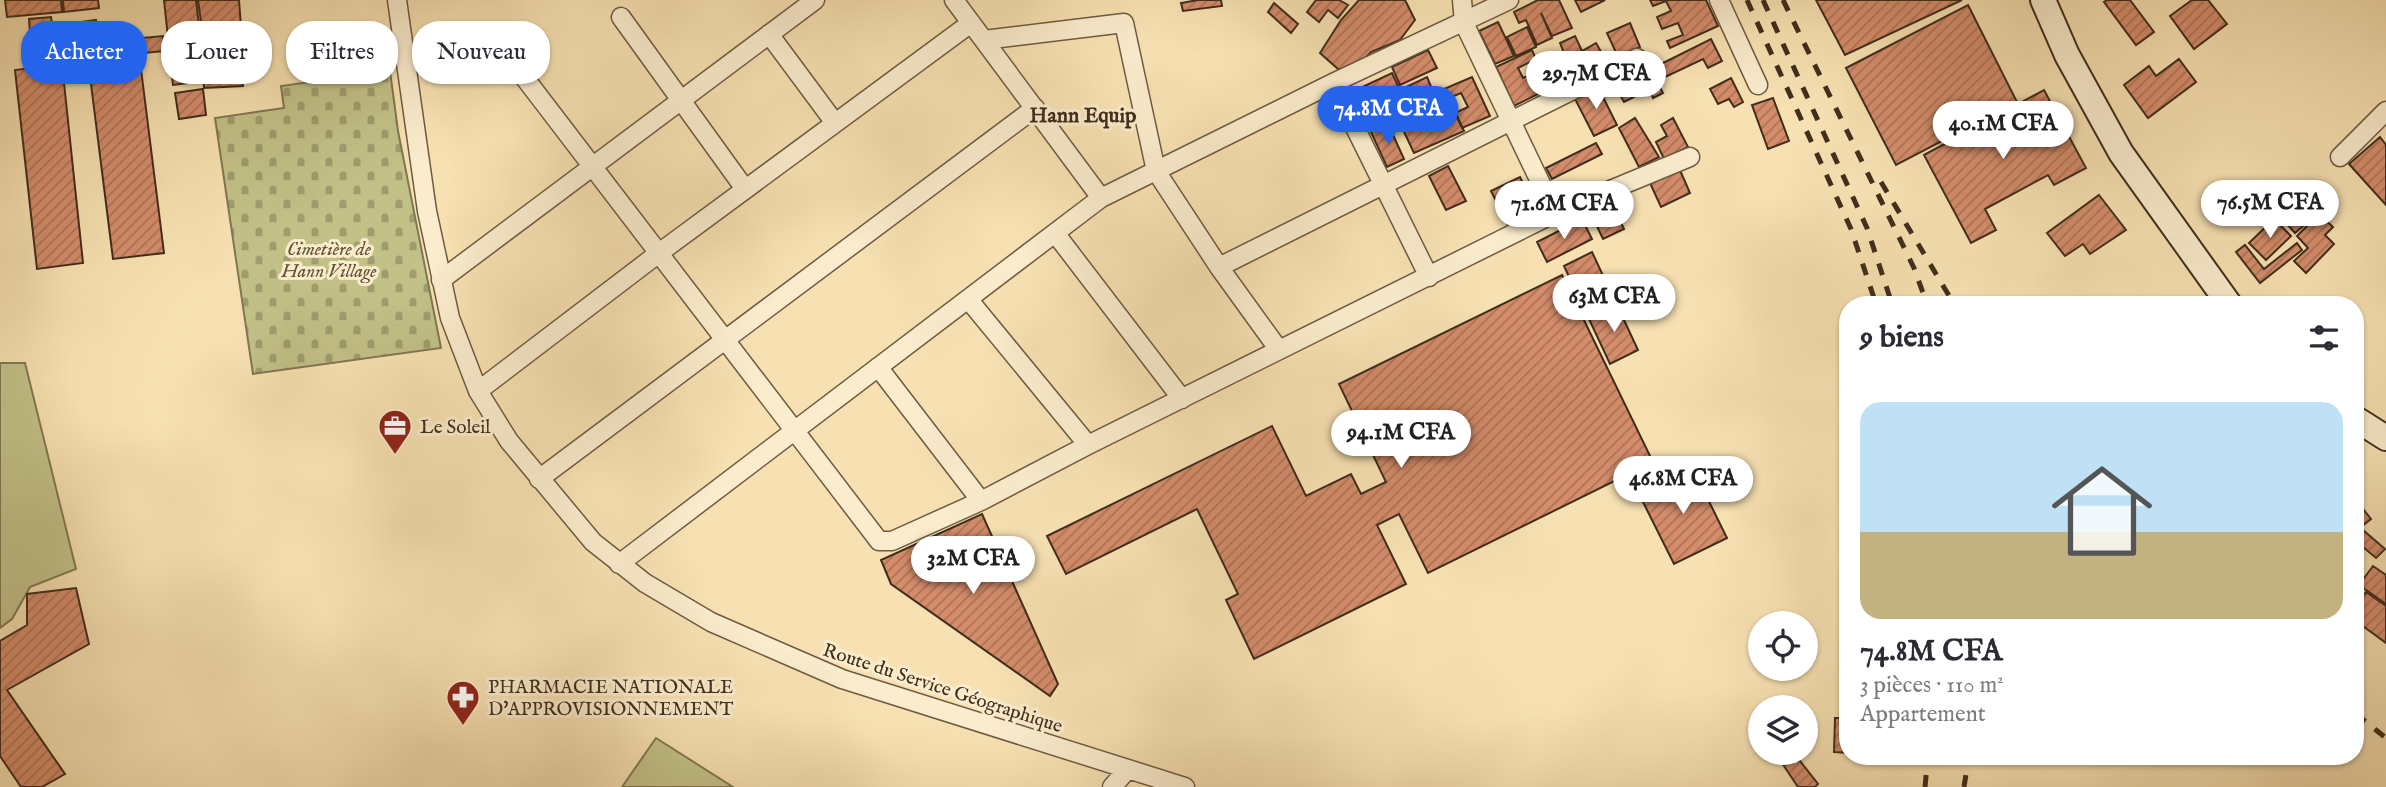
<!DOCTYPE html>
<html lang="fr">
<head>
<meta charset="utf-8">
<style>
  :root { --surface:#fff; --page:#f2f2f3; --text:#2b2b33; --muted:#7c7c81; --accent:#2563eb }
  body { margin:0; font-family:"IM FELL English",serif; background:var(--page); color:var(--text); height:100vh; display:flex; flex-direction:column; font-size:26px; white-space:nowrap }
  * { box-sizing:border-box; margin:0 }
  p { font-size:23px; color:var(--muted) }
  .icon { flex:none; width:38px; height:38px; fill:none; stroke:currentColor; stroke-width:2; stroke-linecap:round; stroke-linejoin:round }
  .map { position:relative; flex:1; overflow:hidden }
  .details { position:absolute; left:1839px; top:296px; width:525px; height:469px; display:flex; flex-direction:column; background:var(--surface); border-radius:28px; box-shadow:0 2px 5px #0004 }
  .details>* { flex:none }
  .top-card { position:absolute; left:21px; top:21px; width:665px; height:63px; display:flex; gap:14px }
  .buttons { position:absolute; left:1748px; top:611px; display:grid; gap:14px }
  .buttons a { display:grid; place-items:center; width:70px; height:70px; border-radius:50%; background:var(--surface); box-shadow:0 2px 5px #0004; font-size:35px }
  .price { position:absolute; translate:-50% -60px; padding:0 16px; border-radius:24px; background:#fff; color:#222; font-size:23px; line-height:46px; filter:drop-shadow(0 2px 4px #0008) }
  .price::after { content:''; position:absolute; left:50%; top:42px; width:21px; height:16px; margin-left:-10px; background:inherit; clip-path:polygon(0 0,100% 0,50% 100%) }
  .price.current { background:var(--accent); color:#fff }
  ul { padding:0; list-style:none }
  li { display:grid; align-content:center; gap:14px; height:371px; padding:0 21px }
  li span { display:grid; place-items:center; height:217px; border-radius:21px; color:#555 }
  li>.icon { margin-inline-start:auto }
  span .icon { width:126px; height:126px; fill:#fffc; stroke-width:1 }
  li b { font-size:30px }
  h2 { display:flex; justify-content:space-between; align-items:center; height:84px; padding:0 21px; font-size:30px }
  .pill { padding:0 24px; border-radius:28px; background:var(--surface); box-shadow:0 2px 5px #0004; font-size:24px; line-height:63px }
  .pill.current { background:var(--accent); color:#fff }
  .map>svg:first-child { display:block }
</style>
</head>
<body>
<div class="map">
<svg width="2386" height="787" viewBox="0 0 2386 787">
  <defs>
    <pattern id="cemetery-stones" width="16" height="16" patternUnits="userSpaceOnUse" patternTransform="scale(1.75)"><rect width="16" height="16" fill="#c2c188"/><path d="M2 7V4a2 2 0 0 1 4 0v3zM10 15v-3a2 2 0 0 1 4 0v3z" fill="#9f9d6e"/></pattern>
    <pattern id="building-hatch" width="6" height="6" patternUnits="userSpaceOnUse" patternTransform="scale(1.75)"><rect width="6" height="6" fill="#d48c6b"/><path d="M-1 1l2-2M0 6l6-6M5 7l2-2" fill="none" stroke="#ad7357"/></pattern>
  </defs>
  <rect width="100%" height="100%" fill="#f7e1b2"/>
  <filter id="stains"><feTurbulence type="fractalNoise" baseFrequency=".00286" numOctaves="4"/><feColorMatrix values="0 0 0 0 .2 0 0 0 0 .09 0 0 0 0 .02 0 0 0 .5 -.17"/></filter>
  <radialGradient id="worn" r=".72"><stop offset=".6" stop-color="#630" stop-opacity="0"/><stop offset="1" stop-color="#630" stop-opacity=".3"/></radialGradient>
  <path fill="url(#cemetery-stones)" stroke="#817752" stroke-width="2" d="M390,71L398,131L441,348L253,374L215,118L284,108L281,86Z"/>
  <path fill="#c2c188" stroke="#817752" stroke-width="2" d="M0,363H25L76,569L30,587L12,619L0,628Z
    M656,738L733,787H622Z"/>
  <path fill="url(#building-hatch)" stroke="#402d1b" stroke-width="2" d="M5,0H61L62,12L7,17Z
    M63,0H98L99,8L64,12Z
    M164,0H196L201,43L169,47Z
    M198,0H239L241,27L202,29Z
    M1198,0H1221L1222,6L1183,11L1181,3Z
    M1316,0H1339L1348,5L1338,18L1328,10L1319,22L1307,12Z
    M1359,0H1405L1415,20L1400,40L1371,52L1353,70L1338,69L1320,53L1341,20Z
    M1559,0L1572,28L1552,36L1541,13L1552,38L1537,45L1526,20L1519,23L1514,12L1538,0Z
    M1575,0H1605L1581,12Z
    M1650,0H1706L1718,26L1670,48L1667,41L1683,35L1678,23L1662,29L1657,17L1671,11L1666,1L1653,6Z
    M1816,0H1962L1845,55Z
    M2107,0H2130L2154,32L2136,45L2104,2Z
    M2192,0H2208L2227,24L2194,49L2170,16Z
    M1274,3L1298,24L1291,33L1268,12Z
    M1968,5L2017,102L1896,165L1846,68Z
    M51,17L53,30L30,33L29,19Z
    M96,20L98,39L56,44L53,26Z
    M1498,22L1514,56L1495,64L1479,31Z
    M1630,23L1640,47L1618,57L1607,33Z
    M1527,27L1536,47L1516,56L1507,37Z
    M163,36L164,51L144,53L143,38Z
    M1575,36L1582,51L1596,43L1606,60L1514,106L1496,67L1532,50L1536,59L1518,68L1523,78L1566,58L1560,43Z
    M1711,39L1722,61L1708,68L1703,59L1661,79L1655,67Z
    M193,46L198,82L173,85L169,49Z
    M1428,50L1437,68L1400,85L1392,67Z
    M139,53L164,253L113,259L88,60Z
    M2179,59L2196,82L2148,118L2124,85L2149,66L2156,76Z
    M62,64L83,263L37,269L15,70Z
    M1649,66L1663,93L1653,98L1651,93L1644,96L1639,85L1631,89L1634,97L1624,102L1619,93L1614,96L1609,86Z
    M242,68L243,86L204,88L203,70Z
    M1392,73L1400,90L1364,107L1356,90Z
    M1427,77L1434,94L1421,100L1426,111L1415,117L1402,89Z
    M1472,77L1490,116L1462,128L1455,113L1468,107L1461,93L1449,98L1444,89Z
    M1731,78L1743,102L1734,107L1729,99L1718,104L1710,89Z
    M1597,85L1617,125L1594,136L1574,97Z
    M203,89L206,115L179,119L175,93Z
    M2044,90L2086,168L2054,185L2048,175L1985,209L1996,230L1971,243L1924,155Z
    M1404,93L1410,108L1398,113L1391,98Z
    M1447,94L1464,131L1414,153L1397,117L1411,111L1417,124L1429,118L1423,105Z
    M1773,98L1789,141L1768,149L1752,105Z
    M1382,100L1390,118L1371,127L1363,110Z
    M1635,118L1659,157L1639,167L1619,128Z
    M1673,118L1688,147L1664,159L1656,142L1667,136L1661,125Z
    M1388,124L1404,159L1387,167L1371,132Z
    M2380,137L2386,145V205L2349,164Z
    M1596,143L1602,154L1552,179L1546,168Z
    M1448,166L1466,201L1446,210L1429,176Z
    M1679,168L1690,193L1661,207L1650,183Z
    M1520,177L1539,217L1511,231L1491,191Z
    M2300,191L2319,212L2295,233L2276,212Z
    M2099,195L2126,230L2090,254L2083,244L2065,256L2047,233Z
    M2277,198L2282,203L2268,216L2263,211Z
    M1614,208L1624,229L1603,239L1593,218Z
    M2319,214L2333,227L2325,235L2334,244L2306,273L2294,261L2308,248L2297,236Z
    M1582,219L1592,239L1547,262L1537,242Z
    M2274,219L2291,236L2266,260L2249,243Z
    M2297,243L2302,250L2260,283L2236,252L2245,245L2264,269Z
    M1592,252L1613,297L1585,311L1564,266Z
    M1562,275L1653,462L1428,573L1399,514L1377,525L1406,584L1254,659L1226,600L1238,594L1197,509L1066,574L1047,536L1272,426L1306,496L1351,474L1361,494L1386,482L1339,384Z
    M1617,305L1638,350L1610,364L1589,319Z
    M1692,467L1727,538L1674,564L1639,494Z
    M2356,500L2371,519L2361,527L2356,522Z
    M982,514L1058,684L1050,696L891,584L881,560Z
    M2356,524L2385,549L2376,558L2356,541Z
    M2373,566L2386,575V604L2359,585Z
    M76,588L89,644L7,690L65,774L42,787H21L0,756V641L27,625V594Z
    M2366,592L2386,606V643L2356,621V607Z
    M1835,718H1848V753L1834,752Z
    M1787,752H1793L1818,784L1815,787H1798L1780,760Z"/>
  <g fill="none" stroke-linecap="round" stroke-linejoin="round">
    <defs>
      <path id="street" d="M397,0L427,211L450,318L478,391L509,441L593,542L645,583L711,622L842,679L1185,787
        M954,0L1101,198
        M1462,0L1464,23L1555,213
        M1719,0L1758,85
        M621,17L745,189
        M769,34L835,123
        M984,40L1124,23L1156,171L1219,267L1637,58
        M511,60L879,541H892L981,501L1088,445L1555,213L1690,157
        M1333,83L1429,277
        M2340,157L2386,111
        M1055,233L1182,399
        M1219,267L1279,350
        M441,280L815,0
        M968,299L1088,445
        M878,367L981,501
        M478,391L659,253L971,23
        M539,479L1035,108
        M619,564L1101,198L1333,83L1509,0
        M1112,787L1128,769"/>
      <path id="secondary" d="M2043,0L2067,55L2121,153L2229,304
        M2356,419L2386,438"/>
    </defs>
    <use href="#street" stroke="#6e5a41" stroke-width="21"/>
    <use href="#secondary" stroke="#402d1b" stroke-width="28"/>
    <use href="#street" stroke="#faeccd" stroke-width="18"/>
    <use href="#secondary" stroke="#faeccd" stroke-width="24"/>
    <path stroke="#402d1b" stroke-width="5" stroke-dasharray="12 12" stroke-linecap="butt" d="M1747,0L1851,229L1876,304
      M1763,0L1867,228L1892,304
      M1783,0L1914,268L1927,304
      M1881,182L1954,304
      M2356,714L2386,738
      M1925,787L1928,756
      M1964,787L1969,756"/>
  </g>
  <defs>
    <symbol id="office-pin" viewBox="-11 -11 22 30"><path d="M0 17L-7.5 6A9.5 9.5 0 1 1 7.5 6Z" fill="#8f2418" stroke="#faeccd"/><path d="M-6-3h4V-5.5h4V-3h4V5H-6ZM-1-4.5V-3h2v-1.5ZM-6 0V1H6V0Z" fill="#fff"/></symbol>
    <symbol id="pharmacy-pin" viewBox="-11 -11 22 30"><path d="M0 17L-7.5 6A9.5 9.5 0 1 1 7.5 6Z" fill="#8f2418" stroke="#faeccd"/><path d="M-2-6h4v4h4v4h-4v4h-4v-4h-4v-4h4Z" fill="#fff"/></symbol>
  </defs>
  <g fill-rule="evenodd">
    <use href="#office-pin" x="376" y="407" width="38" height="52"/>
    <use href="#pharmacy-pin" x="444" y="678" width="38" height="52"/>
  </g>
  <g text-anchor="middle" stroke-width="6" stroke-linejoin="round" paint-order="stroke">
    <g font-size="19" font-style="italic" fill="#605236" stroke="#faeccd">
      <text x="329" y="255">Cimetière de<tspan x="329" dy="22">Hann Village</tspan></text>
    </g>
    <g font-size="19" fill="#402d1b" stroke="#faeccd" text-anchor="start">
      <text x="420" y="433">Le Soleil</text>
      <text x="488" y="693">PHARMACIE NATIONALE<tspan x="488" dy="22">D'APPROVISIONNEMENT</tspan></text>
    </g>
    <g font-size="19" fill="#402d1b" stroke="#faeccd">
      <text transform="translate(943 687) rotate(18)" y="7">Route du Service Géographique</text>
    </g>
    <g font-size="21" font-weight="bold" fill="#402d1b" stroke="#faeccd">
      <text x="1083" y="122">Hann Equip</text>
    </g>
  </g>
  <rect width="100%" height="100%" filter="url(#stains)"/>
  <rect width="100%" height="100%" fill="url(#worn)"/>
</svg>
<div class="buttons">
<a><svg class="icon" aria-label="locate" viewBox="0 0 24 24"><circle cx="12" cy="12" r="6"/><path d="M12 2v4M12 18v4M2 12h4M18 12h4"/></svg></a>
<a><svg class="icon" aria-label="layers" viewBox="0 0 24 24"><path d="M12 4l9 5-9 5-9-5zM3 14l9 5 9-5"/></svg></a>
</div>
<b class="price" style="left:1596px;top:111px">29.7M CFA</b>
<b class="price current" style="left:1388px;top:146px">74.8M CFA</b>
<b class="price" style="left:2003px;top:161px">40.1M CFA</b>
<b class="price" style="left:2270px;top:240px">76.5M CFA</b>
<b class="price" style="left:1564px;top:241px">71.6M CFA</b>
<b class="price" style="left:1614px;top:334px">63M CFA</b>
<b class="price" style="left:1401px;top:470px">94.1M CFA</b>
<b class="price" style="left:1683px;top:516px">46.8M CFA</b>
<b class="price" style="left:973px;top:596px">32M CFA</b>
<div class="top-card">
<a class="pill current">Acheter</a>
<a class="pill">Louer</a>
<a class="pill">Filtres</a>
<a class="pill">Nouveau</a>
</div>
<section class="details">
<h2>9 biens<svg class="icon" aria-label="filters" viewBox="0 0 24 24"><path d="M4 7h16M4 17h16"/><circle cx="9" cy="7" r="2"/><circle cx="15" cy="17" r="2"/></svg></h2>
<ul>
<li><span style="background:linear-gradient(#bfe0f5 60%,#c2b280 0)"><svg class="icon" aria-label="home" viewBox="0 0 24 24"><path d="M3 11l9-7 9 7M6 9v11h12V9"/></svg></span><div><b>74.8M CFA</b><p>3 pièces · 110 m²</p><p>Appartement</p></div></li>
</ul>
</section>
</div>
</body>
</html>
